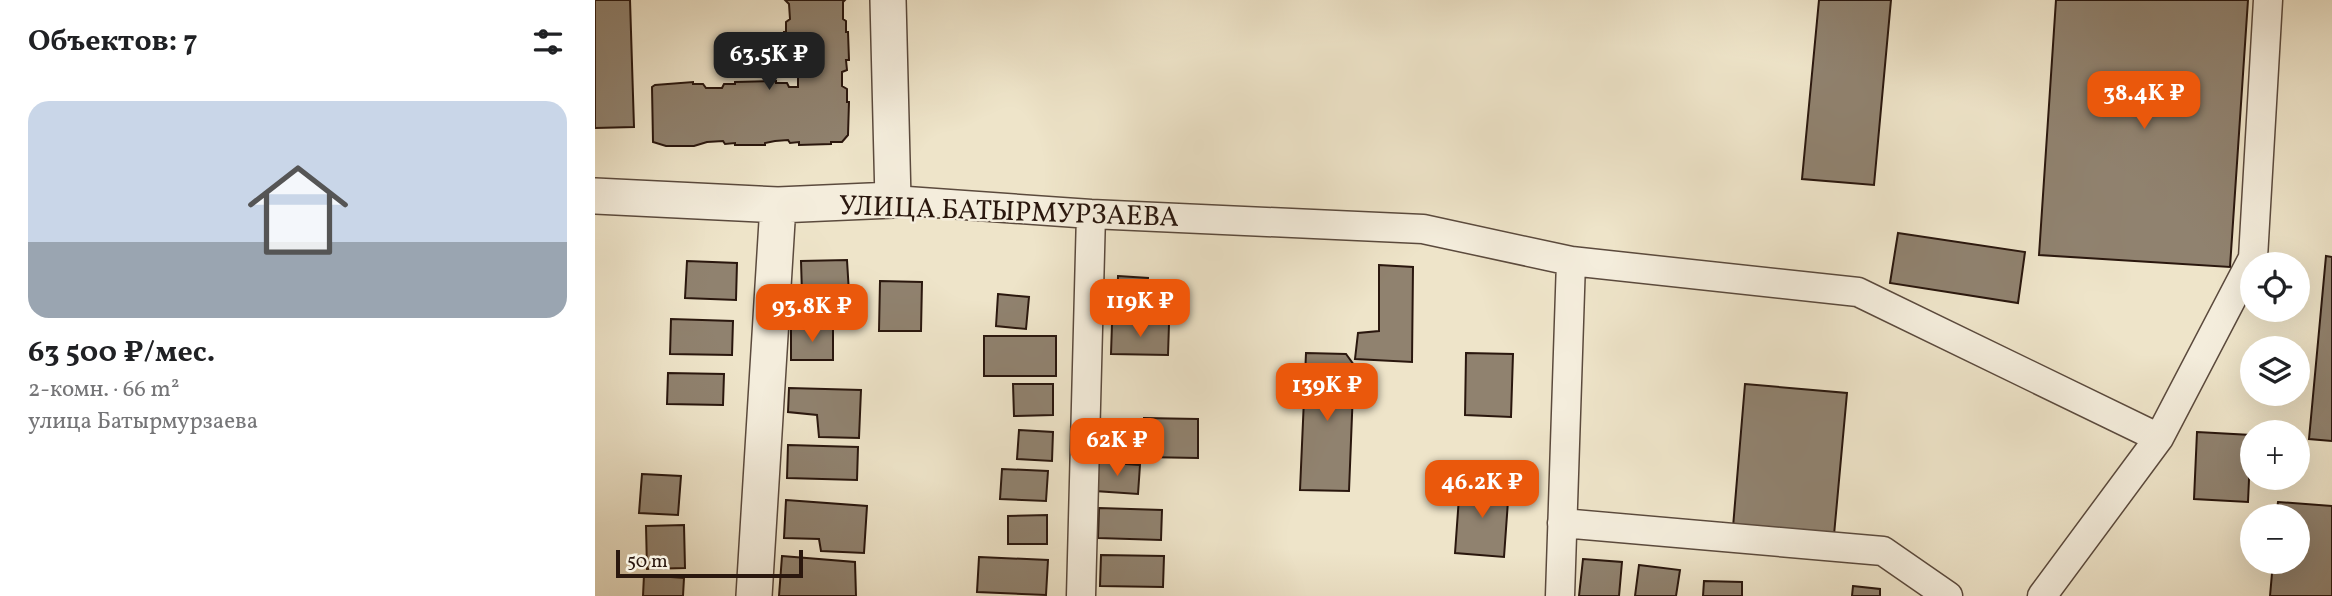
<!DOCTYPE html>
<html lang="ru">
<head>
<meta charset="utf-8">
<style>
  :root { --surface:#fff; --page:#f2f2f2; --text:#202124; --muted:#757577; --line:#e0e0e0; --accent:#ea580c }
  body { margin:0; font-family:Vollkorn,serif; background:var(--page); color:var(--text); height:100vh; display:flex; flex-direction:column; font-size:26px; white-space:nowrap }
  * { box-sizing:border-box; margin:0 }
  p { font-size:23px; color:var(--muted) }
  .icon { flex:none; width:38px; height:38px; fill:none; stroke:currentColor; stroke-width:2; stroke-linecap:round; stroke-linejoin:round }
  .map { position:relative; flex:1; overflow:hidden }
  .details { display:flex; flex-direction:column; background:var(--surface); width:595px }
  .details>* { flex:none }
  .fabs { position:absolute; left:1645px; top:252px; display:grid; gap:14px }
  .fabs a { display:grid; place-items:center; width:70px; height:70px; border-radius:50%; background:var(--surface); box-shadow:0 7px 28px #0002; font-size:35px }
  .scale { position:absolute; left:21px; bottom:18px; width:187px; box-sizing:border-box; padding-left:7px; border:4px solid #2a170e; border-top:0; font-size:19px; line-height:24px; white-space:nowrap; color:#2a170e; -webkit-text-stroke:5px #f4eddc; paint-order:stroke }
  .price { position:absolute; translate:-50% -60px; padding:0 16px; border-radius:14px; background:var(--accent); color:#fff; font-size:23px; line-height:46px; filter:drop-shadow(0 2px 4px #0008) }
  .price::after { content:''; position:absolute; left:50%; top:42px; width:21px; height:16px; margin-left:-10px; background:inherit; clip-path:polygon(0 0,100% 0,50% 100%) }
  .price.selected { background:#222; color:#fff }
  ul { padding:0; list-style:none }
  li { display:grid; align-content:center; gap:14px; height:371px; padding:0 28px }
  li+li { border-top:2px solid var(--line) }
  li span { display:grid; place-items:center; height:217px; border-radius:21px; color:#555 }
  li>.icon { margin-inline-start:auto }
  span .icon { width:126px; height:126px; fill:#fffc; stroke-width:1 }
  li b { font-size:30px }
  h2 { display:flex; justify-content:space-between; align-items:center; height:84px; padding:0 28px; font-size:30px }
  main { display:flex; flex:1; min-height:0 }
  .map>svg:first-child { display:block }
</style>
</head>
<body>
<main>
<section class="details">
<h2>Объектов: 7<svg class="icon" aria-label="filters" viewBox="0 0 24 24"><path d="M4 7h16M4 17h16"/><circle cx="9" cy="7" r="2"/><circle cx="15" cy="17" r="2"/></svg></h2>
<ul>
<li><span style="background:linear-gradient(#c9d6e8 65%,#9aa5b1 0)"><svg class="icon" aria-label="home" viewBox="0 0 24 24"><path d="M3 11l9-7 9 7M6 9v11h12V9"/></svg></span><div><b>63 500 ₽/мес.</b><p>2-комн. · 66 m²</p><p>улица Батырмурзаева</p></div></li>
</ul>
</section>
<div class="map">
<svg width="1737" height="596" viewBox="0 0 1737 596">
  <rect width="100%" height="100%" fill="#eee4c9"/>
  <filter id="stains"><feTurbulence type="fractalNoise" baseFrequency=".00286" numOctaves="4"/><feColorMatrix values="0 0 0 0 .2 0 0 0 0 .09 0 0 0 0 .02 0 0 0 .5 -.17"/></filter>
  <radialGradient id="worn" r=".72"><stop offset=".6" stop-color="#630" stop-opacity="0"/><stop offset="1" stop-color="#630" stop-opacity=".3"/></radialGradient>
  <path fill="#90826f" stroke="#2a170e" stroke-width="2" d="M0,0H35L39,127L0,128Z
    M190,0H250L248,2V19L251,21V32H253L254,60H251L252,70L247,72V86L252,89V102H254L253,135L247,142H236V144L204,145V142L195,143L193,140L180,141L170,143V145H140V143L130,144L128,141L112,142L99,146H71L58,142L57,87L60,85L98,82V84H108L111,88H127L129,84H140V82L181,81V83H192L194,87H203V74H193L191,61H189V32H191V22L195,19L194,4Z
    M1224,0H1296L1279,185L1207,179Z
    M1461,0H1653L1635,267L1444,255Z
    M1303,233L1430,252L1423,303L1295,283Z
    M1731,256L1737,257V441L1714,439Z
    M252,260L254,293L207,294L206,261Z
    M92,261L142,263L141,300L90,298Z
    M784,265L818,267L817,362L760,359L763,333L784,331Z
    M523,276L553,278L551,314L522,313Z
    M285,281L327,282L326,331H284Z
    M403,294L434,297L431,329L401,326Z
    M76,319L138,321L137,355L75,354Z
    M517,324H574L573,355L516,354Z
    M196,327H238V360H196Z
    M389,336H461V376H389Z
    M711,353L751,354L759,365L754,491L705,490Z
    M871,353L918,354L916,417L870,415Z
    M73,373L129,374L128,405L72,404Z
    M418,384H458V415L419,416Z
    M1150,384L1252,393L1239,535L1138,527Z
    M194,388L266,390L264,438L224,437L222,415L193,412Z
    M549,418L603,419V458L549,457Z
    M424,430L458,432L457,461L422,459Z
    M1602,432L1656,435L1653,502L1599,499Z
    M193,445L263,447L262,480L192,478Z
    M502,462L545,465L543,494L500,491Z
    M407,469L453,471L451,501L405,499Z
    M47,474L86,476L83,515L44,513Z
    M865,483L914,487L909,557L860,553Z
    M191,500L272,506L269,553L226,551L224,539L189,538Z
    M1683,502L1737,506V596H1675L1678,562H1703V516H1681Z
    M504,508L567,510L566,540L503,538Z
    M452,515V544H413V516Z
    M89,525L90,568L52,569L51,526Z
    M506,555L569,556L568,587L505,586Z
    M187,556L260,562L261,596H184Z
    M384,557L453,560L451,595L382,592Z
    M988,559L1027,562L1024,596H984Z
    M1044,565L1085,570L1081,596H1040Z
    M49,575L89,578L88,596H48Z
    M1109,581L1147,582V596H1108Z
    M1258,586L1285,589V596H1257Z"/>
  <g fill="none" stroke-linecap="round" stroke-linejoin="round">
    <defs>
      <path id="minor" d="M298,200L496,214L828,229L976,261L965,596
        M976,261L1263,292L1564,438
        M967,523L1288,551L1353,596
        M486,596L496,214
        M1447,596L1564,438L1658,258L1673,0"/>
      <path id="tertiary" d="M0,196L183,205L298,200L293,0
        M159,596L183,205"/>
    </defs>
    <use href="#minor" stroke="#5b4a3d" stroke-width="31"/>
    <use href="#tertiary" stroke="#5b4a3d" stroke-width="38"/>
    <use href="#minor" stroke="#f4eddc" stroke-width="28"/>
    <use href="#tertiary" stroke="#f4eddc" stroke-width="35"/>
  </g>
  <g text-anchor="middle" stroke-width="5" stroke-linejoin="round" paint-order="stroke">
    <g font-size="28" fill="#2a170e" stroke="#f4eddc">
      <text transform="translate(414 210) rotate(2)" y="10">УЛИЦА БАТЫРМУРЗАЕВА</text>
    </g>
  </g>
  <rect width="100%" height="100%" filter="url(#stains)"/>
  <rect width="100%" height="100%" fill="url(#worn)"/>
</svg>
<div class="fabs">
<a><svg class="icon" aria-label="locate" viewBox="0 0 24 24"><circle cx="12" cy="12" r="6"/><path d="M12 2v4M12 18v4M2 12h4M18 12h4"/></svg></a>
<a><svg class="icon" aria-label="layers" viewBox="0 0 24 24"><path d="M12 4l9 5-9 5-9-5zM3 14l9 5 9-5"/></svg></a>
<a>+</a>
<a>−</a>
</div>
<div class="scale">50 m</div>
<b class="price selected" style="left:174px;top:92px">63.5K ₽</b>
<b class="price" style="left:1549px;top:131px">38.4K ₽</b>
<b class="price" style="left:545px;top:339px">119K ₽</b>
<b class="price" style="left:217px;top:344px">93.8K ₽</b>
<b class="price" style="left:732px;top:423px">139K ₽</b>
<b class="price" style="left:522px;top:478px">62K ₽</b>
<b class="price" style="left:887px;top:520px">46.2K ₽</b>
</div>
</main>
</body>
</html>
